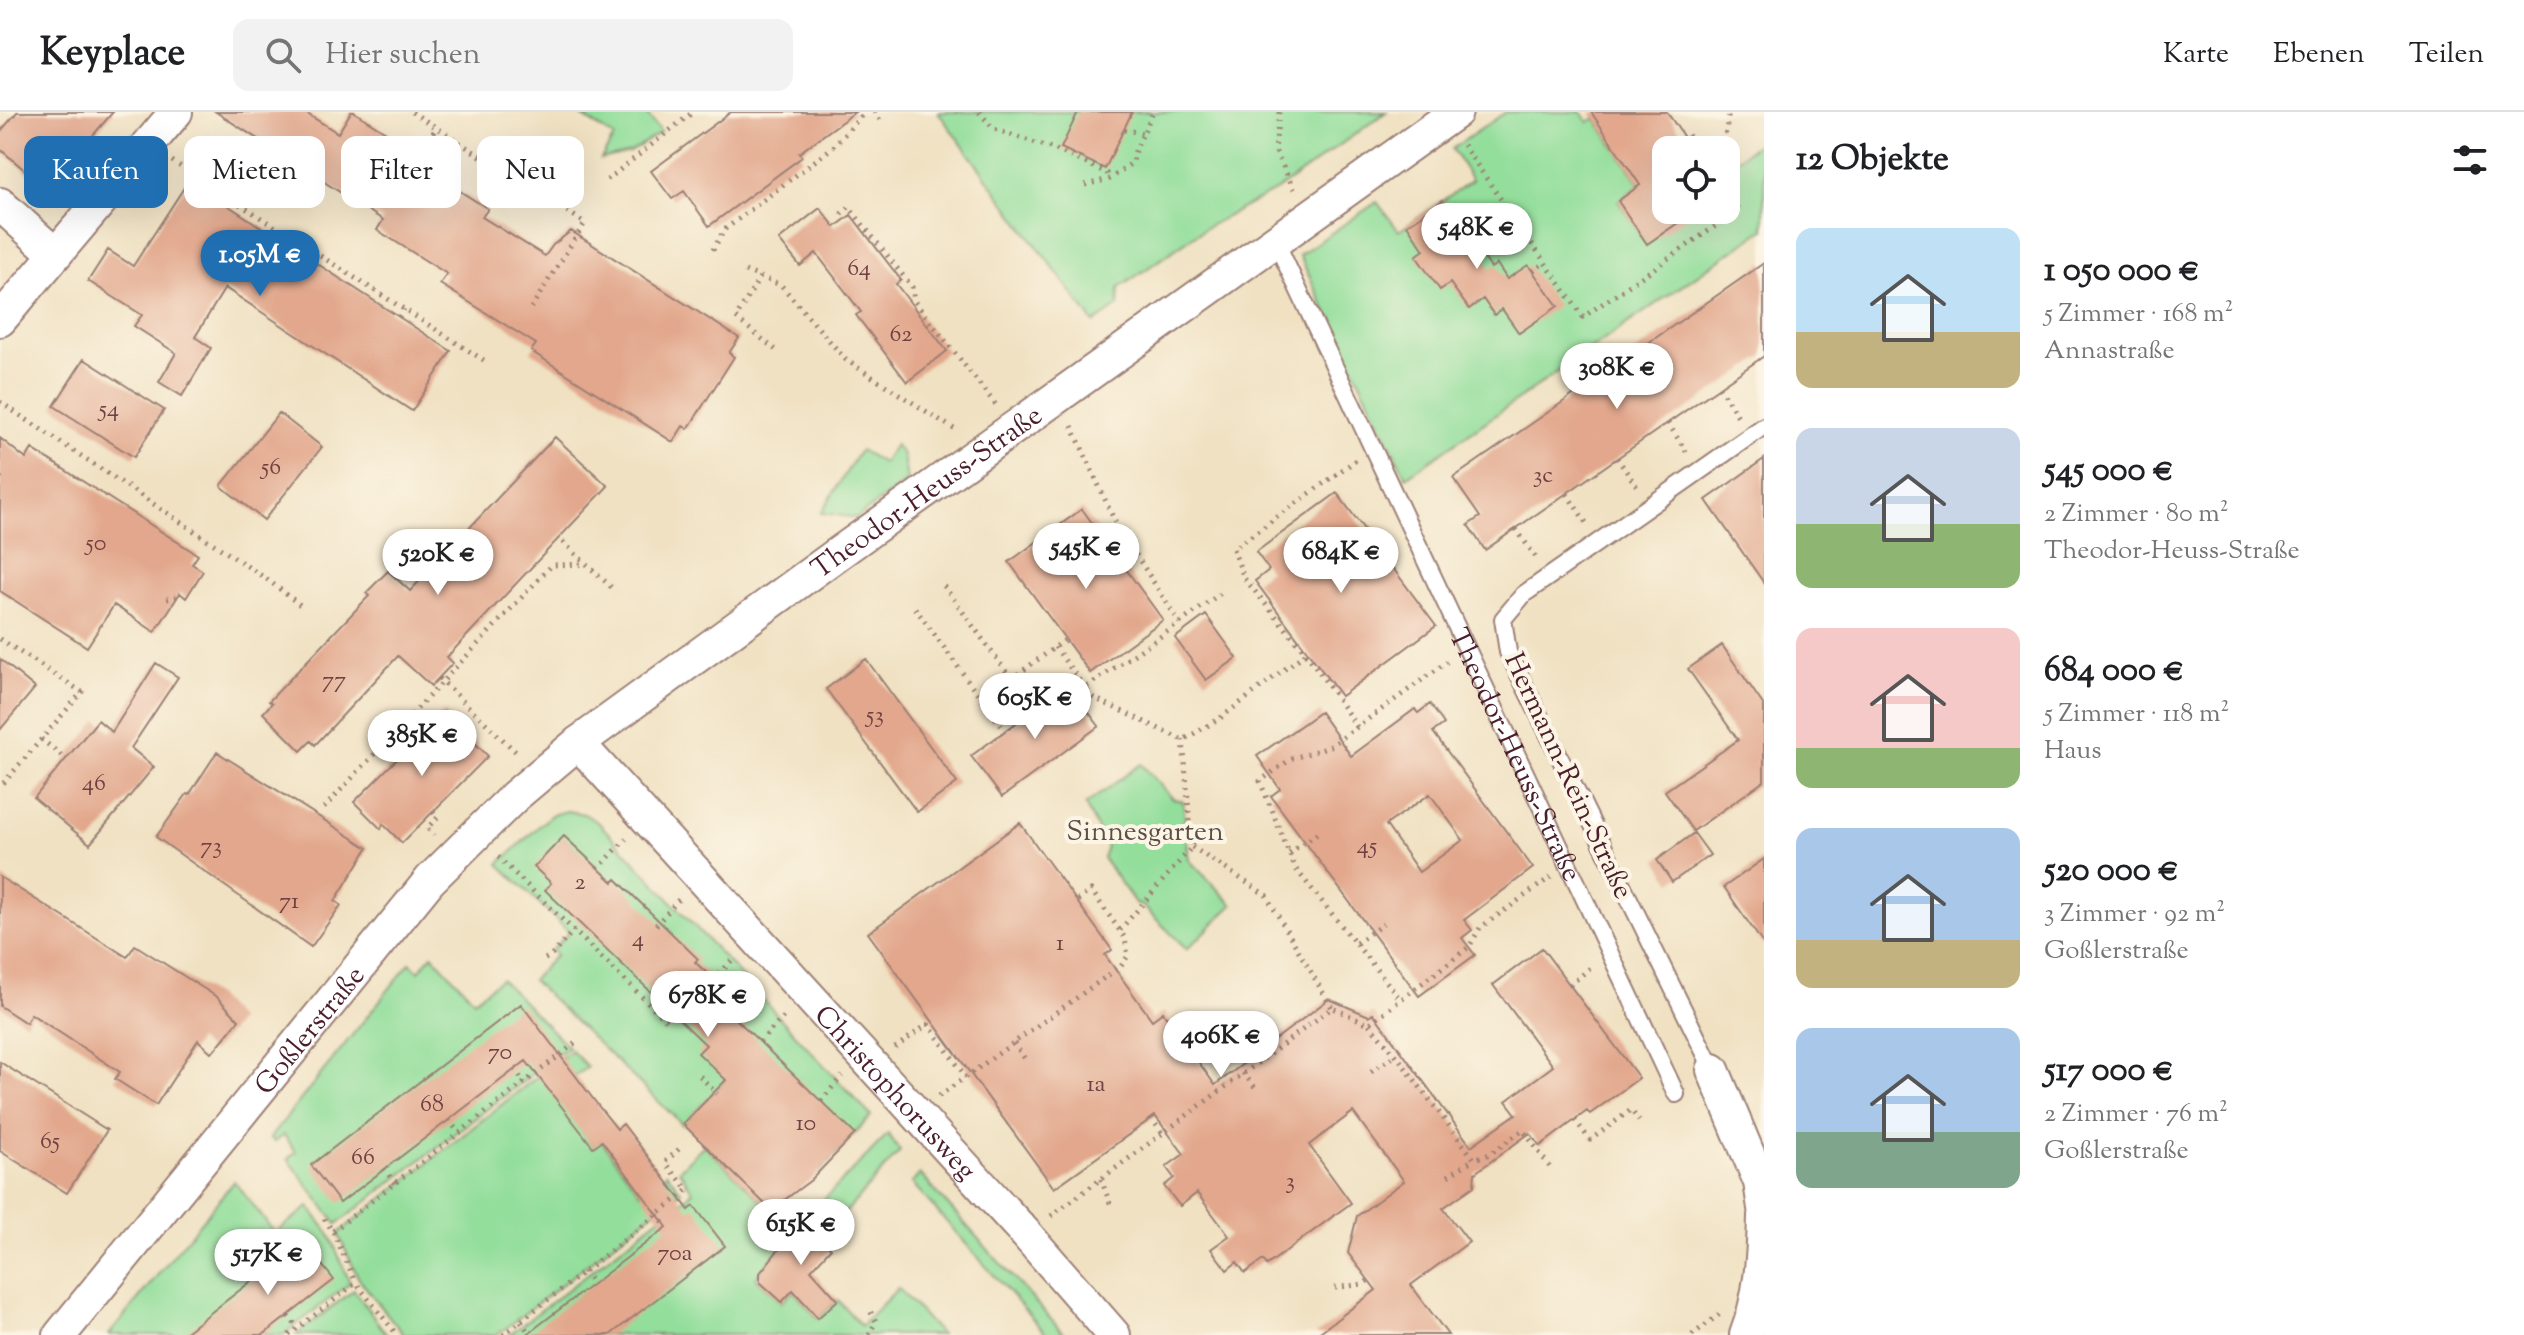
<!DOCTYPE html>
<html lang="de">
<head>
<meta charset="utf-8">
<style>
  :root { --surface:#fff; --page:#f2f2f2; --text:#202124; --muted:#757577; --line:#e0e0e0; --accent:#1f6fb2 }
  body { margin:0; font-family:"Sorts Mill Goudy",serif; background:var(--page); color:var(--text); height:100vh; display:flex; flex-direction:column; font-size:30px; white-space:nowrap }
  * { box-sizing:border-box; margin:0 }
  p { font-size:26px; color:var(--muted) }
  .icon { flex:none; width:44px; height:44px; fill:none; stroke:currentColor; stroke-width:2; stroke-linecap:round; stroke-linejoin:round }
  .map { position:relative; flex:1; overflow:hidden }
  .panel { display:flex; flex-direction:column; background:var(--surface); width:760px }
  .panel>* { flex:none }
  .guide { position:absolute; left:24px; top:24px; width:760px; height:72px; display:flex; gap:16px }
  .fabs { position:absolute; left:1652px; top:24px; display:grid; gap:16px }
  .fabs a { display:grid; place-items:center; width:88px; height:88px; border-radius:16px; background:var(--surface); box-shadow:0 8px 32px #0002; font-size:40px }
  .price { position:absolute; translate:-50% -68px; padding:0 18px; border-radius:28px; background:#fff; color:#222; font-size:26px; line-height:52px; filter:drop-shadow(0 2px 4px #0008) }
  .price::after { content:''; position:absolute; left:50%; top:48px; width:24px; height:18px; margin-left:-12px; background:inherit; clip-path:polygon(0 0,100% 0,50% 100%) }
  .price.current { background:var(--accent); color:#fff }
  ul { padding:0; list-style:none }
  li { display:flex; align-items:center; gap:24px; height:200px; padding:0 32px }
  li span { display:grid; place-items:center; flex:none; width:224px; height:160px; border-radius:16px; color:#555 }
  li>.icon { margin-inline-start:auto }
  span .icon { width:96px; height:96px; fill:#fffc; stroke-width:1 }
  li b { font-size:34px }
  h2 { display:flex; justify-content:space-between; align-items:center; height:96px; padding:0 32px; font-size:34px }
  .chip { padding:0 28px; border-radius:16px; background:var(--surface); box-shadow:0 8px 32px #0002; font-size:28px; line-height:72px }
  .chip.current { background:var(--accent); color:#fff }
  header { display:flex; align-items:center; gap:48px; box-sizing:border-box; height:112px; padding:0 40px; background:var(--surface); border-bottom:2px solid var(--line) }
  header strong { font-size:38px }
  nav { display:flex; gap:44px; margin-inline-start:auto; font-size:28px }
  .search { width:560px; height:72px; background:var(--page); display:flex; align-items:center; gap:20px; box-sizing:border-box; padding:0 28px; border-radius:16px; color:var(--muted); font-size:30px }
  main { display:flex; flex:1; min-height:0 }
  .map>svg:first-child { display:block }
</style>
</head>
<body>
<header>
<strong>Keyplace</strong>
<div class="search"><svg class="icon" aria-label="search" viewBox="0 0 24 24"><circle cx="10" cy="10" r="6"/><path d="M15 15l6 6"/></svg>Hier suchen</div>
<nav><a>Karte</a><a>Ebenen</a><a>Teilen</a></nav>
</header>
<main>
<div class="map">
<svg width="1764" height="1223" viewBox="0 0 1764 1223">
  <rect width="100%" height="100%" fill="#fcf5e5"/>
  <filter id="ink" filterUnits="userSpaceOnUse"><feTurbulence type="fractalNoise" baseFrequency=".0125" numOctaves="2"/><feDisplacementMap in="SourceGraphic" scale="16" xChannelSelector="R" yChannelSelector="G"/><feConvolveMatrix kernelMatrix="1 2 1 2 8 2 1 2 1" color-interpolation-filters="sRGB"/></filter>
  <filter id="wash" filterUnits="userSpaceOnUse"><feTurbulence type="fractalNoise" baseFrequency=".006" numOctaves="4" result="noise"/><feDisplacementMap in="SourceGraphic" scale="32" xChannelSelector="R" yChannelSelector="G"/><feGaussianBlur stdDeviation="1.8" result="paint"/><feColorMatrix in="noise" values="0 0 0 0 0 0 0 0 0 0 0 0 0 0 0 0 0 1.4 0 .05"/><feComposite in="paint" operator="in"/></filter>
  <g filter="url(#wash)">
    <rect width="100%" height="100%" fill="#f0e1c2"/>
    <path fill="#93de9b" stroke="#6e7e63" stroke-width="2" d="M576,0H645L661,20L630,40L601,47L614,25Z
      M938,0H1386L1277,78L1207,115L1119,176L1118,194L1094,211Z
      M1506,0H1581L1588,10L1595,6L1640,73L1618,89L1647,131L1688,98H1726V55L1764,27V117L1406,365L1299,143L1377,90L1399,119L1472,68L1452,37Z
      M895,333L903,343L907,369L857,406L821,401L860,338L883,351Z
      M1141,652L1173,687L1183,689L1189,748L1233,793L1187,837L1144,795L1135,791L1103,746L1107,734L1085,693Z
      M567,699L584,702L599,711L871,1004L820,1059L726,968L683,1013L532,868L556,843L552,838L569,820L499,752L551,703Z
      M432,843L474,888L501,867L568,935L337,1112L288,1047L296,1040L284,1023L274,1030L270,1026L410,851L419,859Z
      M571,938L587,955L553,981L593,1034L601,1029L641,1081L667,1061L681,1079L497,1223H404L359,1167L339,1124L340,1120Z
      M888,1022L900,1039L829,1119L811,1101Z
      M704,1033L793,1119L756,1166L782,1190L793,1179L818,1206L838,1188L861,1214L898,1176L941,1223H509L693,1080L679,1058Z
      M920,1062L1065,1223H1047L912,1071Z
      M234,1069L275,1121L309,1095L329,1121L350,1171L283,1223H109Z
      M354,1178L387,1223H296Z"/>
    <g id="blocks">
      <path fill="#e2a78c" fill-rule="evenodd" d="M17,0H113L47,77L0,37V20Z
        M216,0H304L338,21L351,0H354L424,44L419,53L488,97L482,105L545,144L553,133L571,119L739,226L729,241L734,245L688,317L683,314L673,330L531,239L536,232L440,172L447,162L377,118L383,108Z
        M731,0H855L799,41L802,45L709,114L684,79L672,87L651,59Z
        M1078,0H1132L1105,57L1061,36Z
        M1591,0H1667L1683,24L1677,28L1684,38H1666V98H1697L1647,132L1618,89L1640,73Z
        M189,68L451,239L412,299L225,176L195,225L211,236L182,284L159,270L176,241L134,214L142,203L88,169L108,138L133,154Z
        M1443,88L1491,156L1497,152L1507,167L1528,153L1558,194L1519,221L1502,197L1494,203L1483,187L1469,197L1450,171L1440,178L1416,144L1424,138L1407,113Z
        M820,96L835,115L851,103L901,168L896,172L947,239L907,270L856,203L861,200L816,141L800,154L779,128Z
        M1764,151V244L1485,438L1468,413L1480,405L1453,366Z
        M84,247L164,298L134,345L54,294Z
        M279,301L322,335L264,408L221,374Z
        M555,325L608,374L447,545L453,551L431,574L398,544L315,633L311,629L301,639L263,601L272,591L269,589L369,484L366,481L388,459L410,479Z
        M0,326L26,347L32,337L198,443L192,452L203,459L186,486L180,481L155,520L114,493L87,535L0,479Z
        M1764,347V471L1706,388Z
        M1337,381L1436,514L1341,584L1255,469L1269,458L1256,440Z
        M1082,397L1163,508L1090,561L1009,450Z
        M1206,503L1237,546L1206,568L1175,526Z
        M1722,533L1764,594V669L1693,719L1665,679L1738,628L1688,557Z
        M0,547L35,576L0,618Z
        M866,547L957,671L917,700L826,577Z
        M156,551L178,565L131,636L154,655L90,732L34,686L98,608L112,620Z
        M1068,573L1099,614L1002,685L971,644Z
        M1430,592L1444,612L1433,620L1533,756L1464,808L1472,818L1462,826L1475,843L1419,884L1271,684L1280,677L1257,644L1320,600L1351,644L1415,597L1418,601ZM1430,682L1463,728L1419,760L1386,713Z
        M444,600L488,644L402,731L383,712L381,717L354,690Z
        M217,640L368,736L335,789L341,793L311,835L156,725L187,682L189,683Z
        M1020,711L1112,838L1105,843L1152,908L1163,900L1215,973L1329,887L1369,904L1373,901L1471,1034L1516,1002L1506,989L1553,954L1493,873L1542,836L1639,966L1590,1002L1587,999L1540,1034L1530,1021L1475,1061L1474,1074L1443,1096L1469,1130L1411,1173L1448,1223H1316L1376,1178L1348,1141L1357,1104L1404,1069L1353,1000L1309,1033L1351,1091L1267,1153L1263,1148L1245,1161L1237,1150L1227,1158L1211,1137L1229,1124L1197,1081L1180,1094L1164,1074L1174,1066L1166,1055L1184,1042L1155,1004L1054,1076L868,821Z
        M1694,721L1710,743L1672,770L1657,748Z
        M564,724L613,770L616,767L698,847L695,850L743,895L734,905L855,1022L811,1068L771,1098L683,1012L726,968L698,941L706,933L545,778L551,771L534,755Z
        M1764,747V833L1724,775Z
        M0,765L127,845L135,833L217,885L239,908L212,941L198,928L156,993L115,967L120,960L31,902L26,911L0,894Z
        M521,892L600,996L617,1017L623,1012L689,1098L694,1094L725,1134L610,1223H526L667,1115L602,1029L593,1035L526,949L340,1091L311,1053Z
        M0,950L107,1018L67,1081L0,1039Z
        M809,1099L829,1119L821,1127L831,1136L811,1158L838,1188L818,1206L793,1178L782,1190L760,1170V1161Z
        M303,1129L334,1168L263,1223H182Z"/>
    </g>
  </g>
  <g filter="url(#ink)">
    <use href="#blocks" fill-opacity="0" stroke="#9d8076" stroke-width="2"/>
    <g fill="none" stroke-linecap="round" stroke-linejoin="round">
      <defs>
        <g id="lane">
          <path id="s1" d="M1275,128L1676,982"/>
          <path d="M1713,958L1508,540L1503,507L1524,482L1764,314"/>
        </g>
        <g id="street">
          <path d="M0,92L55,142"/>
          <path d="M0,208L176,0"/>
          <path id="s2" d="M578,631L1026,1122L1114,1223"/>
          <path d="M1713,958L1760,1070L1764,1096"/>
          <path id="s3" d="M60,1223L430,768L515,684L578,631L836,443L1456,0"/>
          <path d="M1746,1223C1761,1184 1763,1145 1764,1104"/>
        </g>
      </defs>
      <use href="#lane" stroke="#9d8076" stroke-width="20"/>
      <use href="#street" stroke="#9d8076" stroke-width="36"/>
      <path stroke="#9d8076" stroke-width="5" stroke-dasharray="2 6" stroke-linecap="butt" d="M412,0L585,111L529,199
        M874,0L880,8
        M979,0L994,17L1054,37L1107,61L1110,67
        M1279,0L1275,38L1295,79
        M1124,18L1143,21
        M1688,23L1698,38
        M1463,33L1583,205L1739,98L1726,79
        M1723,38L1729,0
        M420,41L436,16
        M172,49L485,249
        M607,68L693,0
        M1085,73L1110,67L1133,50L1135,39L1153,0
        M483,94L505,60
        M841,102L849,95L912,175L914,189L996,293
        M1472,130L1511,103
        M713,138L724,118L833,35L865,0
        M745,159L781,173L846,248L957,319
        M1533,159L1545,150
        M760,165L736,206L777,239
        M399,205L404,197
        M1719,275L1739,306
        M0,290L268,468L304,496
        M1668,311L1687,341
        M1072,314L1116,412L1180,511L1085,576L1094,586L1183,628L1219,607L1306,541
        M1617,346L1638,376
        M1356,348L1233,437L1244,466L1306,541L1357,615L1447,550
        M0,365L2,363
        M1567,382L1587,412
        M1516,417L1537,447
        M563,430L611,475
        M944,474L1034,598
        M167,487L182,483
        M915,496L1005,619
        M1180,511L1225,478
        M0,527L82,580L1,674
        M1055,535L1085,576
        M439,566L519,643
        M1011,567L1065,528
        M1357,615L1331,634L1291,647L1260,669L1295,756L1401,888
        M41,627L66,647
        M324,696L552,453L586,452
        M433,700L438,705L427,716L434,723
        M1192,735L1266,783L1332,896
        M1289,741L1318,721
        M498,745L668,910
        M598,757L626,727
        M656,813L680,786
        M1120,818L1192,735L1183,628
        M1356,831L1383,812
        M545,847L551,844L574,818
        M714,868L734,846
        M1570,873L1590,856
        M928,912L966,965
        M1369,912L1396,943L1474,1047L1490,1042L1523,1018L1552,1058
        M760,930L786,902
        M1014,931L1025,947
        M895,936L932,909
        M515,957L524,971
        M1371,960L1396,943
        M1243,961L1258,979
        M700,964L717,982
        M939,984L1121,854L1128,844L1125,826L1091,778L1077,789
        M821,989L842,964
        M1151,1006L1162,1021
        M449,1008L459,1021
        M1575,1008L1590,1028L1631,998L1639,1009
        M384,1057L395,1071
        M1448,1064L1474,1047
        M1101,1067L1111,1094
        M657,1103L666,1115
        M1051,1104L1332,896L1369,912L1469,835L1480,816L1551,765
        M324,1107L333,1119L356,1171
        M333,1119L578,929
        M584,1159L593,1172
        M1335,1176L1363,1172L1369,1168
        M288,1204L298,1216
        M521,1209L529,1221
        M289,1223L356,1171L397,1223
        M503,1223L688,1078L665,1050L679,1037
        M869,1223L876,1209L870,1199
        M1692,1223L1720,1202"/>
      <use href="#lane" stroke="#fff" stroke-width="16"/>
      <use href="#street" stroke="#fff" stroke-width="32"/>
    </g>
  </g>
  <g text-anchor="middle" stroke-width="8" stroke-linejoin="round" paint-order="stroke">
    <g font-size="24" fill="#704143">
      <text x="859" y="163">64</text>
      <text x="901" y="229">62</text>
      <text x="109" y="304">54</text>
      <text x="271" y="362">56</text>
      <text x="1543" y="370">3c</text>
      <text x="96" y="438">50</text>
      <text x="334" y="575">77</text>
      <text x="875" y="610">53</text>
      <text x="94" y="678">46</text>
      <text x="211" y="741">73</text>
      <text x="1367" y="741">45</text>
      <text x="580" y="777">2</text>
      <text x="289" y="796">71</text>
      <text x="638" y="834">4</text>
      <text x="1060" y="838">1</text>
      <text x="500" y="947">70</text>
      <text x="1096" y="979">1a</text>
      <text x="432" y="999">68</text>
      <text x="806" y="1018">10</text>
      <text x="50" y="1036">65</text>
      <text x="363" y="1052">66</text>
      <text x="1290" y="1076">3</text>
      <text x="675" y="1148">70a</text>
    </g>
    <g font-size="28" fill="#4a1f2b" stroke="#fcf5e5">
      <text dy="10" stroke="none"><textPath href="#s3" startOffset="1218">Theodor-Heuss-Straße</textPath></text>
      <text dy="10" stroke="none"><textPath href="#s1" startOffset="568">Theodor-Heuss-Straße</textPath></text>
      <text transform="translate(1570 663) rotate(65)" y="10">Hermann-Rein-Straße</text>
      <text dy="10" stroke="none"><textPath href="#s3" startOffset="394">Goßlerstraße</textPath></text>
      <text dy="10" stroke="none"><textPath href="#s2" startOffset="472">Christophorusweg</textPath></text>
    </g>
    <g font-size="28" fill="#5c4f47" stroke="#fcf5e5">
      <text x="1145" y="728">Sinnesgarten</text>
    </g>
  </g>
</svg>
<div class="fabs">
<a><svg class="icon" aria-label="locate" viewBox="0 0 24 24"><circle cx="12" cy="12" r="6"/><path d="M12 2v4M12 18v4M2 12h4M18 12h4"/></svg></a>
</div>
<b class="price" style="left:1477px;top:159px">548K €</b>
<b class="price current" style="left:260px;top:186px">1.05M €</b>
<b class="price" style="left:1617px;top:299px">308K €</b>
<b class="price" style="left:1086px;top:479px">545K €</b>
<b class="price" style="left:1341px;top:483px">684K €</b>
<b class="price" style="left:438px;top:485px">520K €</b>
<b class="price" style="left:1035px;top:629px">605K €</b>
<b class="price" style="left:422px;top:666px">385K €</b>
<b class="price" style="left:708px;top:927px">678K €</b>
<b class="price" style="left:1221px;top:967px">406K €</b>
<b class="price" style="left:801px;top:1155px">615K €</b>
<b class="price" style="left:268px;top:1185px">517K €</b>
<div class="guide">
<a class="chip current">Kaufen</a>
<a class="chip">Mieten</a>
<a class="chip">Filter</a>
<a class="chip">Neu</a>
</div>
</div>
<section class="panel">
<h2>12 Objekte<svg class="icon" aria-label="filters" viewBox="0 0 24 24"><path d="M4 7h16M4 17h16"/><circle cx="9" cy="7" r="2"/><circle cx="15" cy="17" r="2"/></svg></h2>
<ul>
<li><span style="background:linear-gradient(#bfe0f5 65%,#c2b280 0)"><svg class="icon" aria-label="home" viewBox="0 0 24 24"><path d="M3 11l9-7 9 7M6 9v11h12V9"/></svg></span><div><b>1 050 000 €</b><p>5 Zimmer · 168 m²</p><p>Annastraße</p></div></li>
<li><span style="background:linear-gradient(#c9d6e8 60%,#8fb573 0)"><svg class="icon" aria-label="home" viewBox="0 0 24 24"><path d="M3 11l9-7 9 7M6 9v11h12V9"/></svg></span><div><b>545 000 €</b><p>2 Zimmer · 80 m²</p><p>Theodor-Heuss-Straße</p></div></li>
<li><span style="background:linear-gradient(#f6c9c9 75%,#8fb573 0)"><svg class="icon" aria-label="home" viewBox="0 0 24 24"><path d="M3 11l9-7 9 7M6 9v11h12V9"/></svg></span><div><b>684 000 €</b><p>5 Zimmer · 118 m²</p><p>Haus</p></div></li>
<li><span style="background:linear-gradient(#a9c7e8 70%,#c2b280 0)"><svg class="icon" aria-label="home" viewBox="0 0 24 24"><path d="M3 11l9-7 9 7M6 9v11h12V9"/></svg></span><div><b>520 000 €</b><p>3 Zimmer · 92 m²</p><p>Goßlerstraße</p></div></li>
<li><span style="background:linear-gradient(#a9c7e8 65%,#7fa58c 0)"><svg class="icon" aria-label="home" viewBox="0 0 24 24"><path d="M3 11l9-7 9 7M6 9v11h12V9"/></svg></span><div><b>517 000 €</b><p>2 Zimmer · 76 m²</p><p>Goßlerstraße</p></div></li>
</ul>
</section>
</main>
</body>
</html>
